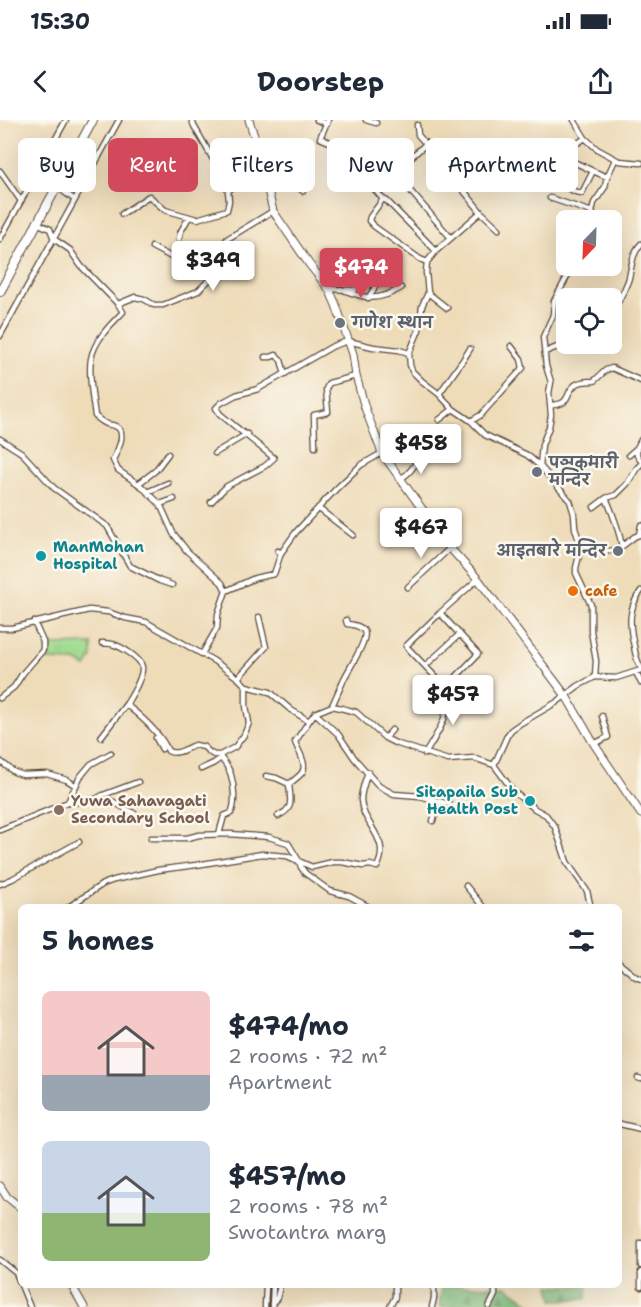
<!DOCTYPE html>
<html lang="en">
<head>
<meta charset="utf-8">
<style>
  :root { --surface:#fff; --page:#f6f6f7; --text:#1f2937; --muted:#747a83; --accent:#d1495b }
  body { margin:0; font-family:"Shantell Sans","Playpen Sans Deva",sans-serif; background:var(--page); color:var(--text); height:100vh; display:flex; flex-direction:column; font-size:22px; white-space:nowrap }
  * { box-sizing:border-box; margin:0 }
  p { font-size:20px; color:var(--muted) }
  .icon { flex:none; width:33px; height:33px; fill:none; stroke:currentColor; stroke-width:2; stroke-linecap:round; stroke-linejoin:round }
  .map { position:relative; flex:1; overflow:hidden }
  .panel { position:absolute; left:18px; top:784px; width:604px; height:384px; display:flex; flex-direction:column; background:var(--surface); border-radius:9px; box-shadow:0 6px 24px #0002 }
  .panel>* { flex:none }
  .hud { position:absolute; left:18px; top:18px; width:606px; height:54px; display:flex; gap:12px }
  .needle { width:39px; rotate:203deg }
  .buttons { position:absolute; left:556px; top:90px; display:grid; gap:12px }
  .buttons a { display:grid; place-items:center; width:66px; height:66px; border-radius:9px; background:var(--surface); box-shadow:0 6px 24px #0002; font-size:30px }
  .price { position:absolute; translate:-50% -51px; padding:0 14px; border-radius:6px; background:#fff; color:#222; font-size:20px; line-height:39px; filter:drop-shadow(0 2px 3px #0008) }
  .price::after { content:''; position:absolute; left:50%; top:36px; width:18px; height:14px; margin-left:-9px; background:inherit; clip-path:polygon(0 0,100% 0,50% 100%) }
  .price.active { background:var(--accent); color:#fff }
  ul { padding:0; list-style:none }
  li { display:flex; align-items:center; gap:18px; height:150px; padding:0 24px }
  li span { display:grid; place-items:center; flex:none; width:168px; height:120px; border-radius:9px; color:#555 }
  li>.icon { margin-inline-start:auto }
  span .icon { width:72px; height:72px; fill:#fffc; stroke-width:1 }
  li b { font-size:26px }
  h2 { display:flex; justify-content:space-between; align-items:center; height:72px; padding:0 24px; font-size:26px }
  .pill { padding:0 21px; border-radius:9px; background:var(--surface); box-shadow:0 6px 24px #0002; font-size:21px; line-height:54px }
  .pill.active { background:var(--accent); color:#fff }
  .status { display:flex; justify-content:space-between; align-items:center; height:42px; padding:0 30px; background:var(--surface); direction:ltr }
  .status svg { height:16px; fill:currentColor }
  header { display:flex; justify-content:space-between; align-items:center; height:78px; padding:0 24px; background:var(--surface); font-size:27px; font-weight:700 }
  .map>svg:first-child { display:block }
</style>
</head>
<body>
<div class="status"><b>15:30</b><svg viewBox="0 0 49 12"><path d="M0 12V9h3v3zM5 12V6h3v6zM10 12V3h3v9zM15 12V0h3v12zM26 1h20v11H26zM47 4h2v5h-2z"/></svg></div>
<header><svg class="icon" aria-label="back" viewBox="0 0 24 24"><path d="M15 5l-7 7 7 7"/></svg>Doorstep<svg class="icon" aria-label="share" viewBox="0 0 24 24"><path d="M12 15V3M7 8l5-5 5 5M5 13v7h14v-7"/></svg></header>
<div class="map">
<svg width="641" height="1187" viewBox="0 0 641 1187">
  <defs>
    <pattern id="grass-tufts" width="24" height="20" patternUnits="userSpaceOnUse" patternTransform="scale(1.5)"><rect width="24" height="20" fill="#a0dc90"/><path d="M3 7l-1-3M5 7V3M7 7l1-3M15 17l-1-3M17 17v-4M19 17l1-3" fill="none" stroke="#8bbd7c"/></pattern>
    <pattern id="forest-firs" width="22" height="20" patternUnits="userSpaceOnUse" patternTransform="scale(1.5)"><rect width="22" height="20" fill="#80bc7a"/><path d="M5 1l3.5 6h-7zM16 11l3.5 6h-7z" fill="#6a9963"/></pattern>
  </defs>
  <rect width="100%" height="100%" fill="#fbf7ec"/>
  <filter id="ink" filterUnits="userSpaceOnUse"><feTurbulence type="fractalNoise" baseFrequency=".0167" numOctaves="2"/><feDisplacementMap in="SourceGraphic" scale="12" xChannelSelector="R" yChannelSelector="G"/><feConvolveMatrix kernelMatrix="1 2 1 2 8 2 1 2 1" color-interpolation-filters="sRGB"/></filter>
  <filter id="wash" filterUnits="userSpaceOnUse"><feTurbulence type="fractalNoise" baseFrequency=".008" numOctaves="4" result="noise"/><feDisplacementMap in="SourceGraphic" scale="24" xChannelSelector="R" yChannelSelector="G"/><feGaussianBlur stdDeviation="1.35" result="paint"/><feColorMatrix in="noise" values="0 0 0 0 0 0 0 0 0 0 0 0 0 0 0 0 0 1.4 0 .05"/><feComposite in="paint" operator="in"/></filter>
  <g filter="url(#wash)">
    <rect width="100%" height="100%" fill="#eedcb9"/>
    <path fill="url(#grass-tufts)" stroke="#6e8357" stroke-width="1.5" d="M92,524V537L86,547L76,541L48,540L52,525Z"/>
    <path fill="url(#forest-firs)" stroke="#5e734c" stroke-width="1.5" d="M442,1166H506L535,1187H439Z
      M550,1166H588L586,1179L553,1180Z"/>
  </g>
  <g filter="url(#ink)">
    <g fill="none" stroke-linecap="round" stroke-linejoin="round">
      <defs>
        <path id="street" d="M317,0L327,4
          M328,0L320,18L365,37L374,42L380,48L394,52L451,118
          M366,0L376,3
          M574,0L585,18L597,29L619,41L641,43
          M417,5L418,15L426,24L481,92L499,109
          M559,35L593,51L582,73L576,72L538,55L539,50L585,18
          M365,37L357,53L366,60L383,79L387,81L436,131
          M0,51L21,81
          M593,51L607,57L615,40
          M37,52L75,80
          M394,52L426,24
          M264,55L287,58L303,71
          M228,71L261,43
          M550,78L592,92
          M383,79L370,97L369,101L375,107L420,139L427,142
          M481,92L436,131L427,142L426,152L428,173L422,186L419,210L411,229L409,233L410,245L412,251L422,261L439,274L453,289L471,301L485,315L527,335L540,346L570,381L574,394L575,408L581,427L592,430L616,431L634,417L641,414
          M122,94L149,76L165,90L197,99L227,90L229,81L228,71L218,48L194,6L192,0
          M596,100L592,92L594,83L605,67L607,57
          M37,103L50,109L54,119L70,130L81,146L118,184L123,192C110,205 94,221 91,239C88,254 93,281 95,296C99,299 103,303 107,304C113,306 112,304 117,307C127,314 117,331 113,340L118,350L141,366L160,384L173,413L187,431L222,463L226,471L218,494L217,508L202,534
          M0,119L66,0
          M179,119L180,113L189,97
          M213,156L217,133L227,119L273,91
          M329,169L355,170L359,165L363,149
          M341,169C366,179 377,182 401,168
          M428,173L447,188
          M368,178L374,169L379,154
          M118,184L135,177L144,179L154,185H163L198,171L213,156L196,150L152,127
          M617,184C621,177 625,169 628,161C632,149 631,134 641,124
          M567,215V217
          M0,216L119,0
          M545,232L567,223
          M265,237H271L276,235L281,240L285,254
          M439,274L463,240L470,229
          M550,285C572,285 564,274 575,265C580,261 588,261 594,261L606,250L612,248L641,261
          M439,300L453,289
          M471,301L481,295L487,288L523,248L521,239L511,226
          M0,319L22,333L54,368L107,406L130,446L160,461L172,465
          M315,327L314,295L328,292L326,269L329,263L356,256
          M403,328L417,340
          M637,328V335L641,341
          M215,333L247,314
          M629,335L637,328L641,320
          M540,346L542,325L549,307L551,295L549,273L551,262L546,246L543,217L553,195L554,181L573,146
          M400,359C409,354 417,345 417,335
          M138,364L155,351L168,334
          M147,372L168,363
          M211,382L227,366L265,346L274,338L220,294L216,288L221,283L236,275L258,269L333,226L348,221L373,227L399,230L409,233
          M160,384L174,379
          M318,388L353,415
          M639,415L641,405
          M581,427L576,448V453L591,485V511L596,541L595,557
          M622,427C619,409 613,394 606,378L594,387L606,378L616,375L627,364L637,348L641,344
          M278,431L281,433L296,412L336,369L361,345L382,333
          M408,467L450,428
          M226,471L255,458L274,454L281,433
          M641,471C628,488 629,505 634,526C635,533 637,541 641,548
          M440,493L478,459
          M0,508H12L89,490L108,492L125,498L146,502L214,541L238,558L246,566L270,572L291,590L309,601L315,593L332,586L337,587L356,592L385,618L395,623L448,640L474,638L494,645L514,672L535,689L546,695L555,707L567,742L587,771L591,788
          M102,523C106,524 109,523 112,524C120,526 141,538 142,547C143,556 132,575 127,583L129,587C144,599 161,614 168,631C177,636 186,628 195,625L204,627L209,632L214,635H220L235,627L244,615L249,603L246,586V566
          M425,546L460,514
          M636,552L641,563
          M238,558L266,527L259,497
          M0,578L14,567L23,553L43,530V522L34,502
          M332,586C336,577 340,568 344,559C348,550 369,519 364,511C361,506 351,504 347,504L346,500
          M315,593L338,614L355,639L379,666L394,674L420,676L459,687
          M101,617L127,583
          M156,618L162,629
          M385,618L392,610
          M594,624L608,617L602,596
          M425,634C430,625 448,599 445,590C443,586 439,582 436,578L478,534L440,493L406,526L446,568
          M0,641L14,652L23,655L47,654L67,660L76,666
          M494,645L507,616L511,610L521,603L557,582L578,566L595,557L616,558L641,550
          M201,649L214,643L221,638L220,635
          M266,656L276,658L289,664
          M96,679L103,675L138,662
          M68,682L80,657L91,644L111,633
          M278,696C295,688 290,680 289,664C293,661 297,658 301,654C309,646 298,631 295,622L309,601
          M433,701L439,682
          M0,710L68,682H80L96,679L112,681L135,694
          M219,714L224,696L231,693C236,684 234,665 231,655C229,648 225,643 221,638
          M151,718H187L199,715L230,714L269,717L288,723L299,741L301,747L305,753L330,771L349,776L371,788
          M0,764L12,759L79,722
          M466,766L484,788
          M67,788L103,764L114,760L158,750L196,745L262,734L287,736L312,747L333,742H342L363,746L370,745L377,747C392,719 362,705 361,680C361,671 365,661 368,652
          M620,844L636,857L641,859
          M638,958L641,959
          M620,1004L641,1009
          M641,1123V1146
          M0,1140L16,1153L30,1187
          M641,1152V1167
          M272,1184L277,1178L280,1166
          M265,1187L266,1166
          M272,1187L273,1166
          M390,1187L395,1177V1166
          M432,1187L434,1178V1166
          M489,1187L495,1175V1166"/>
        <path id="secondary" d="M249,0L257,25L273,91L309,144L329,169L336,185L353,234L356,256L365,288L382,333L450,428L478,459L566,576L594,624L641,694
          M0,1066L7,1077L21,1088
          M72,1166L84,1187"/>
        <path id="highway" d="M0,172L93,0"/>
      </defs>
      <use href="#street" stroke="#564535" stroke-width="7"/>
      <use href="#secondary" stroke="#564535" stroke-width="9"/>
      <use href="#highway" stroke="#564535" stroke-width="10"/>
      <use href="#street" stroke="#fff" stroke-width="4.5"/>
      <use href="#secondary" stroke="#fff" stroke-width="7"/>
      <use href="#highway" stroke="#fff" stroke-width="8"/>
    </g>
  </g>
  <g fill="#6b7280" stroke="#fbf7ec" stroke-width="2">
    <circle cx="340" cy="203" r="6"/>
    <circle cx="537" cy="352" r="6"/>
    <circle cx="618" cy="431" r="6"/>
  </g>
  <g fill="#0f9aa8" stroke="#fbf7ec" stroke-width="2">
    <circle cx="41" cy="436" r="6"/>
    <circle cx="530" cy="681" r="6"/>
  </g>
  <circle fill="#e8710a" stroke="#fbf7ec" stroke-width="2" cx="573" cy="471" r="6"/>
  <circle fill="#8d6e63" stroke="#fbf7ec" stroke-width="2" cx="59" cy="690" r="6"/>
  <g text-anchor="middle" stroke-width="5" stroke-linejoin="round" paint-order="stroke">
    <g font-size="15" font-weight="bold" fill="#5b616d" stroke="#fbf7ec" text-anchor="start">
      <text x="352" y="208">गणेश स्थान</text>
      <text x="549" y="348">पञ्चकुमारी<tspan x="549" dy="17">मन्दिर</tspan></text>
      <text x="606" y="436" text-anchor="end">आइतबारे मन्दिर</text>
    </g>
    <g font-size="15" font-weight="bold" fill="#0d838f" stroke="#fbf7ec" text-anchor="start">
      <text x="53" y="432">ManMohan<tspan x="53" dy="17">Hospital</tspan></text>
      <text x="518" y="677" text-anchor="end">Sitapaila Sub<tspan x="518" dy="17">Health Post</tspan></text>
    </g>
    <g font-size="15" font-weight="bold" fill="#c56008" stroke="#fbf7ec" text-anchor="start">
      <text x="585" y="476">cafe</text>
    </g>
    <g font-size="15" font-weight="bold" fill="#785e54" stroke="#fbf7ec" text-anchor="start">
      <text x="71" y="686">Yuwa Sahavagati<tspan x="71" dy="17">Secondary School</tspan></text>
    </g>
  </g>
</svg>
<div class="buttons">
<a><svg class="needle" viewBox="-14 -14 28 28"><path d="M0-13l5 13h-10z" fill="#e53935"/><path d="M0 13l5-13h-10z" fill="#747a83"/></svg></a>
<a><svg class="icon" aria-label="locate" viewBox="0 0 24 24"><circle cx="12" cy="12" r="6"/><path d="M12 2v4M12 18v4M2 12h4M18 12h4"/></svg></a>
</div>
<b class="price" style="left:213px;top:172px">$349</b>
<b class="price active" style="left:361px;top:179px">$474</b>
<b class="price" style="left:421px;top:355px">$458</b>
<b class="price" style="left:421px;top:439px">$467</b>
<b class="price" style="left:453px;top:606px">$457</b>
<div class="hud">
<a class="pill">Buy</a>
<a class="pill active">Rent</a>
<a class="pill">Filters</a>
<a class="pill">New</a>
<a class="pill">Apartment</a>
</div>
<section class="panel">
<h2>5 homes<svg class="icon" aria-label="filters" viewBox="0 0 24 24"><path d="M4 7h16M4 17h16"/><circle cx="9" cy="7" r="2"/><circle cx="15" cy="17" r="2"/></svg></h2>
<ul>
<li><span style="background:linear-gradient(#f6c9c9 70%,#9aa5b1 0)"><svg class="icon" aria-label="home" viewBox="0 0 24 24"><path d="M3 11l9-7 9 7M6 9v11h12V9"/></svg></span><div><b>$474/mo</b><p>2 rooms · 72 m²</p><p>Apartment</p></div></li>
<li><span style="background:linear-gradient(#c9d6e8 60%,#8fb573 0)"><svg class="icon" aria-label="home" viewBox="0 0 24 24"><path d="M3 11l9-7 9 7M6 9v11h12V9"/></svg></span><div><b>$457/mo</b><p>2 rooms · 78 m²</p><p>Swotantra marg</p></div></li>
</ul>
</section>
</div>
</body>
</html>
